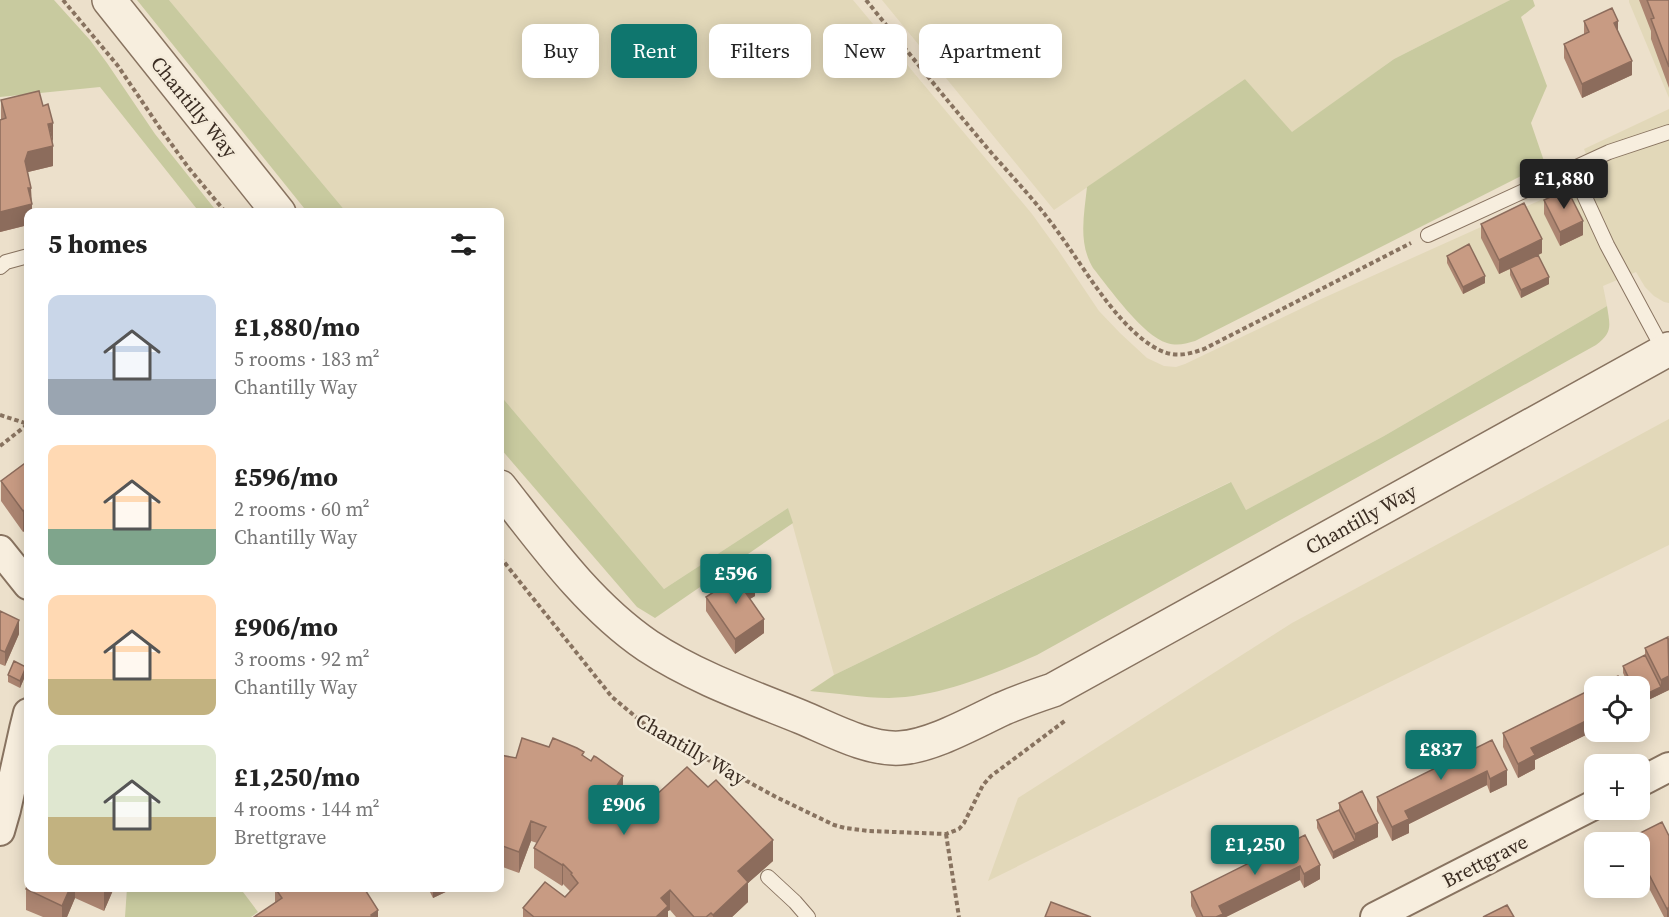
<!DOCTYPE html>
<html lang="en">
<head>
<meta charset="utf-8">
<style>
  :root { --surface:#fff; --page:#f2f2f2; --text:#222; --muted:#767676; --accent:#0f766e }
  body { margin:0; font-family:"Source Serif 4",serif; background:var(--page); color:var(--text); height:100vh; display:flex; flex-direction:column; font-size:22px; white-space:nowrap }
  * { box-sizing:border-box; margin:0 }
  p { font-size:20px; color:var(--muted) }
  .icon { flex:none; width:33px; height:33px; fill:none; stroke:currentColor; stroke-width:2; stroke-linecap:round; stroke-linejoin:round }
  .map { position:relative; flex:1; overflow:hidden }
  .sheet { position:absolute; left:24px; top:208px; width:480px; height:684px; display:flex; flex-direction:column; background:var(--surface); border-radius:12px; box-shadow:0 3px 15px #0003 }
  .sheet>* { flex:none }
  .hud { position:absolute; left:522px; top:24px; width:570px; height:54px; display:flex; gap:12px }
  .buttons { position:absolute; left:1584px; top:676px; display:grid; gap:12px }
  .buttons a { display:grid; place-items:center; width:66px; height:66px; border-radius:12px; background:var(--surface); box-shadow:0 3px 15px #0003; font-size:30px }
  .price { position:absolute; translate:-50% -51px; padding:0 14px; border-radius:6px; background:var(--accent); color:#fff; font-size:20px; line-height:39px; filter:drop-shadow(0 2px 3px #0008) }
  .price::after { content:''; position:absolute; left:50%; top:36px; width:18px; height:14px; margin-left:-9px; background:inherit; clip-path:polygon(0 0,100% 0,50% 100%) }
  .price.selected { background:#222; color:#fff }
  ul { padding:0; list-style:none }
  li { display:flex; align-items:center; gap:18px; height:150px; padding:0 24px }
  li span { display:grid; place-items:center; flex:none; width:168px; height:120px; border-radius:12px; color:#555 }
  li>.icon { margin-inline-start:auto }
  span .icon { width:72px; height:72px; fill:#fffc; stroke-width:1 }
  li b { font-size:26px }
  h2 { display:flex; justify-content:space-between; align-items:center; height:72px; padding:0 24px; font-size:26px }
  .pill { padding:0 21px; border-radius:12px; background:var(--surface); box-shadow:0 3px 15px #0003; font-size:21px; line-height:54px }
  .pill.selected { background:var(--accent); color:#fff }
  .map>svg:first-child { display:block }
</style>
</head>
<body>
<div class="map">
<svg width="1669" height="917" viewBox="0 0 1669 917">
  <rect width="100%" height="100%" fill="#ece0cb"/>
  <path fill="#e2d8b9" d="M169,0H853L1032,214L1058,250L1099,311L1120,333L1147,358L1164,366L1176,367L1185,364L1319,300L1594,176L1584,149L1669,109V303L1664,302L1654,296L1645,287L1636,272L1603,286L1607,306L1384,436L1246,510L1230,482L834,675L788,508L664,589L500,395V213H347Z
    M882,0H1510L1394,59L1292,133L1245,79L1054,210Z
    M1629,0H1669V98L1629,2Z
    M1669,419V545L1335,709L988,881L1018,798L1292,623Z"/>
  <path fill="#c8ca9f" d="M0,0H54L90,40L107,63L155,134L218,213H200L100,87L0,97Z
    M137,0H169L347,213H308Z
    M1510,0H1533L1535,6L1521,17L1547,86L1531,123L1545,164L1195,341C1185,344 1177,346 1167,343C1143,336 1109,288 1093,268C1078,243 1084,215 1087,187L1245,79L1292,132L1394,59Z
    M1607,306C1610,326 1613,332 1596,345L1037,655C992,675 939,697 889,698C863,698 836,693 810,691L834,675L1231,482L1246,510L1384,436Z
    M500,395L664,589L788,508L793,523L655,618L637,607L500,448Z
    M127,888H240L258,912L251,917H125Z"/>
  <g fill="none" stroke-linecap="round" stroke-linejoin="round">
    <defs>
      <path id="service" d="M1572,169L1607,245L1664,351
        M1428,235L1609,152L1669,132
        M0,267L6,262L28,256
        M768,877L795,902L808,917"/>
      <path id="minor" d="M0,550L28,585
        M1640,782L1669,767
        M0,831L6,810L24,729L28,713
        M1375,917L1594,805"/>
      <path id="tertiary" d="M109,0L279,213
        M500,487C544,543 588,605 648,646C695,677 749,696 801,717C830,729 868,750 900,748C932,746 972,723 1002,709C1018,702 1035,696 1053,690L1669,349"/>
    </defs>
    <use href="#service" stroke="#887360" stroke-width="16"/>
    <use href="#minor" stroke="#887360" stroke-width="32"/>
    <use href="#tertiary" stroke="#887360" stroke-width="36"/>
    <path stroke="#887360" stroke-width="4" stroke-dasharray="4.5 3" stroke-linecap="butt" d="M63,0L118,66L162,131L188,167L226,213
      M866,0C903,46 940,92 978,137C1000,164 1025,189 1046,216C1078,256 1110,319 1152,346C1172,358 1183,356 1204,349L1411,243
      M0,415L28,424
      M0,446L28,424
      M500,557L612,697L648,727L776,797L834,825L845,828L869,831L946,834L959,829L964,823L983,785L991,776L1066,720
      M946,834L959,917"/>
    <use href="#service" stroke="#f7eede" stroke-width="14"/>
    <use href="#minor" stroke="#f7eede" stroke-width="28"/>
    <use href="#tertiary" stroke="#f7eede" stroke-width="33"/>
  </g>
  <path fill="#ac8571" d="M1639,0H1669V88L1651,39V31Z
    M1584,21L1618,31L1632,75L1582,98L1564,58V44L1584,34Z
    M1,100L53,142V166L28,172L32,213L28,225L0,232V120L1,119Z
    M1544,200L1583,235L1560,246L1544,214Z
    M1481,224L1542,253L1538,255L1549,284L1521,298L1510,275V269L1499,274L1481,238Z
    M1447,256L1485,283L1463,294L1447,263Z
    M28,461V527L23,532L1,501V481Z
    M755,596L750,599L764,633L735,654L706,611V597Z
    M0,611L19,634L5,666L0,664Z
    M1669,638V690L1640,704V687H1630L1623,673V666L1645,655V648Z
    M26,674L20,688L8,682V675Z
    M1594,688V731L1535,760V769L1518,778L1503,747V733Z
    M1492,740L1507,785L1490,793L1487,785L1409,824V833L1392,841L1377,811V797Z
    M549,747L584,756L623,793L636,814L773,861L748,883V902L732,917H676L670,910L668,911V917H523V908L565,897L570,891L563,884L562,886L534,868V848L537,843L531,841L519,873L500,866V755L516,758Z
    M1339,803L1378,837L1333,859L1317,828V820L1339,810Z
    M1305,835L1320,879L1304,888L1300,880L1226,917H1196L1191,906V892Z
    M1669,836V917H1664L1640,871V843H1630V838Z
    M28,888H114L104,911L75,898L67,917H43L26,910V889Z
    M275,888L378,917L275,903Z
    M428,888H454L433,898Z"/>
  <path fill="#8c6c5c" d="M1618,21V35L1614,23Z
    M1632,61V75L1582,98V84Z
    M53,123V143L48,124Z
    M53,146V166L28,172L25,182V161L28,152Z
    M28,188H31L32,204V213H28V225L0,232V212Z
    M1583,221V235L1560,246V232Z
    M1542,239V253L1499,274V260Z
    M1485,276V283L1463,294V287Z
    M1549,277V284L1521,298V290Z
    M28,507V527L23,532V511Z
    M755,581V596L743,603V589Z
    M764,619V633L735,654V639Z
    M19,620V634L5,666V652Z
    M26,667V674L20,688V681Z
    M1669,676V690L1640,704V697L1661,687V680Z
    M1594,717V731L1535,760V769L1518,778V764L1531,748Z
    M1507,770V785L1490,793V779Z
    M1487,771V785L1409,824V833L1392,841V827L1405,811Z
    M623,776V796L616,787Z
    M636,803V824L618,841V820Z
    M531,821V841L519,873V852Z
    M1378,823V837L1355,848V834Z
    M773,840V861L748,883V902L732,917H713V915L738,871Z
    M1355,841V848L1333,859V852Z
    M563,864V884L562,886V865Z
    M1320,865V879L1304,888V874Z
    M1300,866V880L1226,917H1216L1219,906Z
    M70,888H75V898L67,917H62V906Z
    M105,888H114L104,911V891Z
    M433,888H454L433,898Z
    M670,890V910L668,911V917H656L661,898Z
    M1669,907V917H1667V909Z
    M378,910V917H371V915Z"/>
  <path fill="#c89b83" stroke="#8c6c5c" stroke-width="1.5" d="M1647,0H1669V67L1651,19L1654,18Z
    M1612,8L1618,21L1614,23L1632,61L1582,84L1564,44L1589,32L1584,21Z
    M39,91L43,106L48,104L53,123L48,124L53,146L28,152L25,161L31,188H28L32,204L0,212V120L6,118L1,100Z
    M1567,189L1583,221L1560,232L1544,200Z
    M1524,203L1542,239L1499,260L1481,224Z
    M1469,244L1485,276L1463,287L1447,256Z
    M1538,255L1549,277L1521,290L1510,268Z
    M28,461V507L23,511L1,481Z
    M747,570L755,581L743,589L764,619L735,639L706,597Z
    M0,611L19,620L5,652L0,650Z
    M1668,637L1669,676L1661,680L1645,648Z
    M1645,655L1661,687L1640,697V687H1633L1623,666Z
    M14,661L26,667L20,681L8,675Z
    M1618,676L1623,687H1596Z
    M1594,688V717L1531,748L1535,755L1518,764L1503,733Z
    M522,738L549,747L553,738L577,748L584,752L582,755L591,761L594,756L596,757L623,776L616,787L636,803L618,820L623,825L687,767L708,787L716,780L773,840L738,871L748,882L713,915L711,913L706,917H694L670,890L661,898L668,906L656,917H534L523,908L545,882L565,897L578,883L571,874L572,873L563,864L562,865L534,848L546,827L531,821L519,852L500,845V755L516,758Z
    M1492,740L1507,770L1490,779L1487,771L1405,811L1409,819L1392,827L1377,797Z
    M1362,791L1378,823L1355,834L1339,803Z
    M1339,810L1355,841L1333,852L1317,820Z
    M1662,822L1669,836V907L1667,909L1640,857V843H1632L1630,838Z
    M1305,835L1320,865L1304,874L1300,866L1219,906L1223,914L1216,917H1203L1191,892Z
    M28,885V888H70L62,906L26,889Z
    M275,888H364L378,910L371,915L372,917H254L282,898Z
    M1051,902L1091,917H1045Z
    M1507,905L1514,917H1483Z"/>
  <g text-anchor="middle" stroke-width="5" stroke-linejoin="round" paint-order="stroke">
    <g font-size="20" fill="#3a2c22" stroke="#f4ebda">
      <text transform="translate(194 107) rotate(51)" y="7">Chantilly Way</text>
      <text transform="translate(1361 519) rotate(-29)" y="7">Chantilly Way</text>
      <text transform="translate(691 749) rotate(30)" y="7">Chantilly Way</text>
      <text transform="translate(1485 861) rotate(-27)" y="7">Brettgrave</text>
    </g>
  </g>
</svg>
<div class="buttons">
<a><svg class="icon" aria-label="locate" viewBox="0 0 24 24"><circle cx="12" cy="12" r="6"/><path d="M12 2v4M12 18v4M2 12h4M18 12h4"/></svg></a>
<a>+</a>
<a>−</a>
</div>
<b class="price selected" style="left:1564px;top:210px">£1,880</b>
<b class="price" style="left:736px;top:605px">£596</b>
<b class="price" style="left:1441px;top:781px">£837</b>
<b class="price" style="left:624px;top:836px">£906</b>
<b class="price" style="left:1255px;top:876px">£1,250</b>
<div class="hud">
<a class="pill">Buy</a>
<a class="pill selected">Rent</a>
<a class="pill">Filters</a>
<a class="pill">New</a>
<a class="pill">Apartment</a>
</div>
<section class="sheet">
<h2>5 homes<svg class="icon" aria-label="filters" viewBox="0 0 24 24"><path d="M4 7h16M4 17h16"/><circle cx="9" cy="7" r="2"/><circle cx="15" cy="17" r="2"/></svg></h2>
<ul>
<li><span style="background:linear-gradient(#c9d6e8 70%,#9aa5b1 0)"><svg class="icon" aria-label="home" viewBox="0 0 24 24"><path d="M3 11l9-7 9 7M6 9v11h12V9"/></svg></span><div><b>£1,880/mo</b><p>5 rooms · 183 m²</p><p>Chantilly Way</p></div></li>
<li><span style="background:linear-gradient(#ffd9b3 70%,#7fa58c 0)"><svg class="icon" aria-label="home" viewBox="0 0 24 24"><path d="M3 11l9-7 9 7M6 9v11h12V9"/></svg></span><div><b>£596/mo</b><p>2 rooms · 60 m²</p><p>Chantilly Way</p></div></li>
<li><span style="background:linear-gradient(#ffd9b3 70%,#c2b280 0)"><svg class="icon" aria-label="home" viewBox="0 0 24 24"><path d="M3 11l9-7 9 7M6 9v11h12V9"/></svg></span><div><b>£906/mo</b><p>3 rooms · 92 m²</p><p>Chantilly Way</p></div></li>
<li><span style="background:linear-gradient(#dfe7d0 60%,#c2b280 0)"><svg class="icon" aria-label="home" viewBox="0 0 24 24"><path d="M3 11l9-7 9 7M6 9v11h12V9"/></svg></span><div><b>£1,250/mo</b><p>4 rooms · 144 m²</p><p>Brettgrave</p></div></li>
</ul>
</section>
</div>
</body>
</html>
